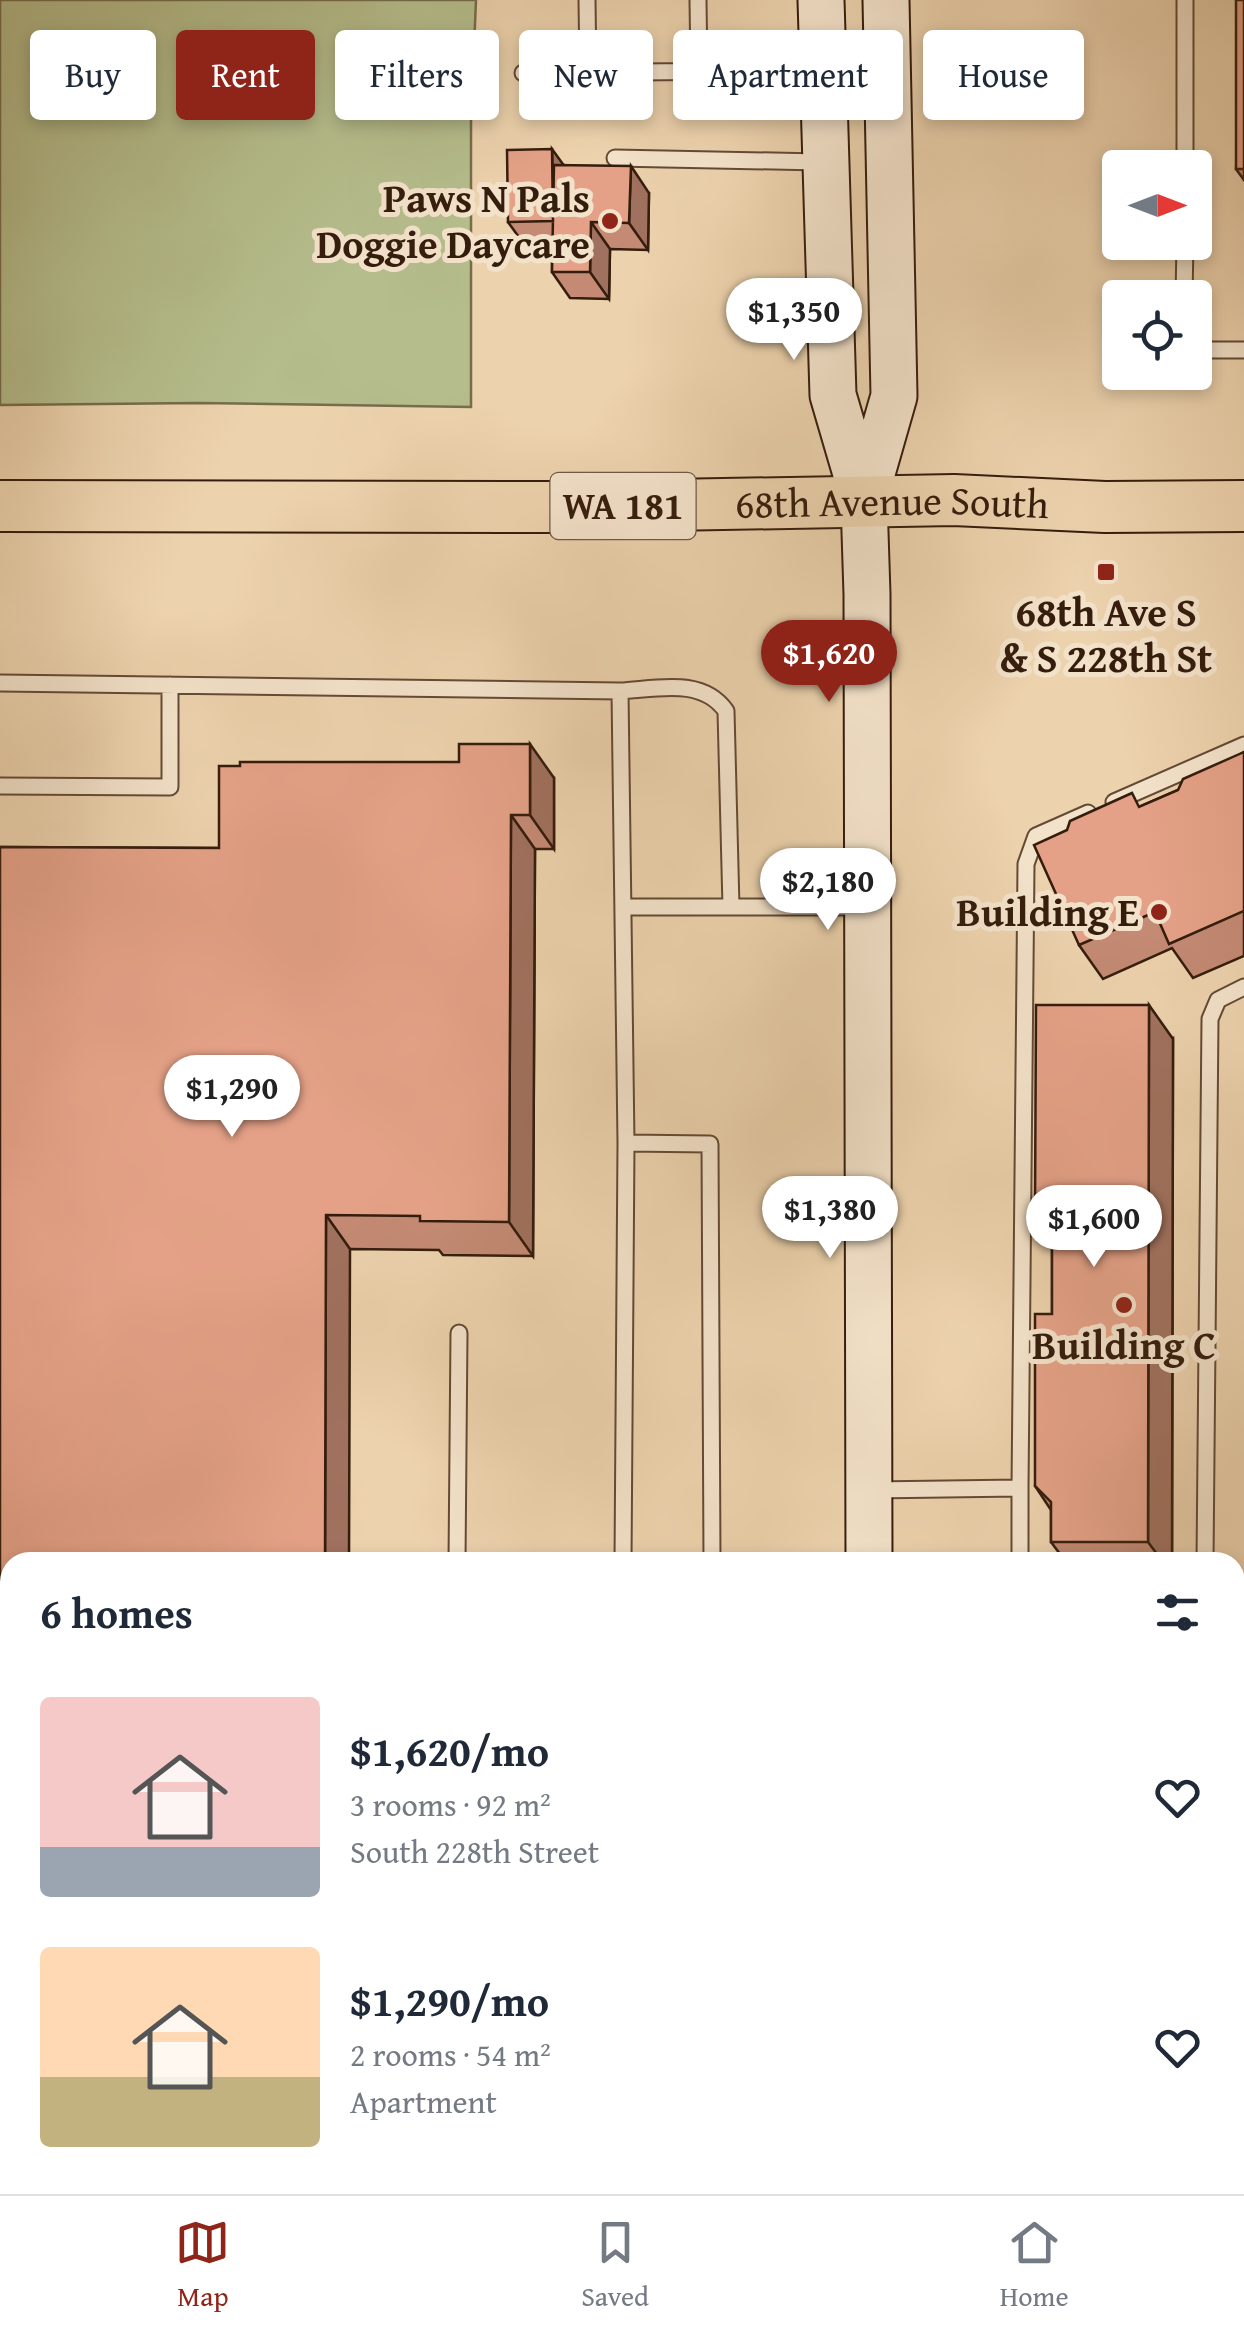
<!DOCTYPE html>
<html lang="en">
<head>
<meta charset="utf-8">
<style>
  :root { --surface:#fff; --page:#f6f6f7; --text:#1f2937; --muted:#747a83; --line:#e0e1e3; --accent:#8f2418 }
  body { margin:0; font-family:"Gentium Book Plus",serif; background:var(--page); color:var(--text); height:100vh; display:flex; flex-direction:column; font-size:38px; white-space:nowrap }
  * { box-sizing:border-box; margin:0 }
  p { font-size:32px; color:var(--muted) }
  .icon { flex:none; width:55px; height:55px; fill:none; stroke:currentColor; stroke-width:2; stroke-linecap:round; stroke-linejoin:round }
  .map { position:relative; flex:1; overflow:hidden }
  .panel { position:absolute; left:0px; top:1552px; width:1245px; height:642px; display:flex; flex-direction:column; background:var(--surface); border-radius:30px 30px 0 0; box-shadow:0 5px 15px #0003 }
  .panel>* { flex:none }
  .top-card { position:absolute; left:30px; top:30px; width:1185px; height:90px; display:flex; gap:20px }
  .needle { width:65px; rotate:90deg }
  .buttons { position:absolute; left:1102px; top:150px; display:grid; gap:20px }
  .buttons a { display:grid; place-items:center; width:110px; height:110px; border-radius:10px; background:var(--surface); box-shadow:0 5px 15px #0003; font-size:50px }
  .price { position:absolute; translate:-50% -85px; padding:0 22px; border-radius:35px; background:#fff; color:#222; font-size:32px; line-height:65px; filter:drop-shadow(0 2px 5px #0008) }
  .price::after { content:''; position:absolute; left:50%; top:60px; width:30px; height:22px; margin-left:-15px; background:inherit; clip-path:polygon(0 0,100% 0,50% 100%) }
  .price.selected { background:var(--accent); color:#fff }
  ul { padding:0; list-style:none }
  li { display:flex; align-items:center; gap:30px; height:250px; padding:0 40px }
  li span { display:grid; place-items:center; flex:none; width:280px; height:200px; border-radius:10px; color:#555 }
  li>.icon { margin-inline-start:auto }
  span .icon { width:120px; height:120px; fill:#fffc; stroke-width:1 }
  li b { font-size:42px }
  h2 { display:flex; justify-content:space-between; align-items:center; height:120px; padding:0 40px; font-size:42px }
  .chip { padding:0 35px; border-radius:10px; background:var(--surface); box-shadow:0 5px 15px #0003; font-size:35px; line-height:90px }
  .chip.selected { background:var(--accent); color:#fff }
  .tabs { display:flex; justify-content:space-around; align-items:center; height:140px; border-top:2px solid var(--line); background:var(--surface); font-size:28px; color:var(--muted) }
  .tabs a { display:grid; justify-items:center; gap:5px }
  .tabs .selected { color:var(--accent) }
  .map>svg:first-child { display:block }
</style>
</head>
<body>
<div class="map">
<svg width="1244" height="2194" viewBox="0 0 1244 2194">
  <rect width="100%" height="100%" fill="#ecd2ad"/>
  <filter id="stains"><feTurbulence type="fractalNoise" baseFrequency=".002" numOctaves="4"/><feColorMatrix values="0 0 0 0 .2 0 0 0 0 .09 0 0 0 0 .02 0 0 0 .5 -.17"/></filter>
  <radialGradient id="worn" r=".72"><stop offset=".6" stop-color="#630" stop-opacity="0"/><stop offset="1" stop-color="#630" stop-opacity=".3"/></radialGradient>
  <path fill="#b5bd8c" stroke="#756d4c" stroke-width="2.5" d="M0,0H476L471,122V407L198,403L0,405Z"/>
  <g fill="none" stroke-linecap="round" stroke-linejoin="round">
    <defs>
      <path id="lane" d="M587,0L588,72
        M698,0L699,71
        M523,73L751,71
        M615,158L820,162
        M1185,168V0
        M1184,298L1185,242
        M1195,350H1244
        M0,683L620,691L626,1143L623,1562
        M620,691C657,689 702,677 726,711L731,907
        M0,786L170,787V685
        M1114,802L1244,745
        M624,907H862
        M626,1143L710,1144L712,1562
        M1020,1488L1026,864L1036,836L1088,813
        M872,1490L1020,1488V1562
        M457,1562L459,1333
        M1205,1562L1210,1019L1218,1000L1244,987
        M1235,1623H1244
        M1235,1859H1244
        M0,1888H10
        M0,2064H10
        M1235,2117H1244
        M644,2194V2185
        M1025,2194V2185"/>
      <path id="secondary" d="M821,0L833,395L864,501L867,594L869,1562
        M864,501L894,396L886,0
        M1235,1992H1244
        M867,2194V2185"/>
      <g id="primary">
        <path id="s1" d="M0,506L557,507L954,500L1105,507L1244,506"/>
      </g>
    </defs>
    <use href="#lane" stroke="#634a35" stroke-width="19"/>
    <use href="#secondary" stroke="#351d0d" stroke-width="49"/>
    <use href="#primary" stroke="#351d0d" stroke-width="54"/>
    <use href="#lane" stroke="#f3e2ca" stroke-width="15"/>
    <use href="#secondary" stroke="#f3e2ca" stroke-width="45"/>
    <use href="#primary" stroke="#ecd2ad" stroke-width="50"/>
  </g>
  <path fill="#c48a74" stroke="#351d0d" stroke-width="2.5" d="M1244,0V180L1236,169Z
    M564,165L649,193L648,250L610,249L609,299L570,298L552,272V240H521L508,222Z
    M1244,752V956L1193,978L1172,948L1103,979L1079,945L1141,806L1178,790Z
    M554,778V849H535L533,1256L443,1255L439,1250L350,1249L10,1562V1861H0V847L219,848Z
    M1173,1039L1172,1562H1066L1051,1542V1510L1035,1486L1052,1314V1236L1035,1212Z
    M1235,1635H1244V1829H1235Z"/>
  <path fill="#a0715e" stroke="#351d0d" stroke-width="2.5" d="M552,149L565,167L554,221Z
    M631,166L649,193L648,250L629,223Z
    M591,222L610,249L609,299L590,272Z
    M530,744L554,778V849L530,815Z
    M511,815L535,849L533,1256L509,1222Z
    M1149,1005L1173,1039L1172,1562H1163L1148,1542Z
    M326,1215L350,1249L349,1562H325Z
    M554,2185H577V2194H554Z"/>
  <path fill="#e4a187" stroke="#351d0d" stroke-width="2.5" d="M1236,0H1244V169H1236Z
    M552,149L553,221L508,222L507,150Z
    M554,165L631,166L629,223L591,222L590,272H552Z
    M459,744H530V815H511L509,1222L420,1221V1216L326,1215L325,1562H10V1827H0V847L219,848V766H240V762H459Z
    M1244,752V911L1169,944L1155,912L1079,945L1034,845L1067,830L1070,821L1132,793L1139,807L1178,790L1183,779Z
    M1036,1005H1149L1148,1542H1051V1502L1035,1486V1314H1052V1227L1035,1212Z
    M1235,1635H1244V1795H1235Z
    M0,2133H10V2185H554V2194H0Z
    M1235,2152H1244V2194H1066V2185H1235Z"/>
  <g fill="#8f2418" stroke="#f3e2ca" stroke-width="4">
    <circle cx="610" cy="221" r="10"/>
    <rect x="1096" y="562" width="20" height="20" rx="5"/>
    <circle cx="1159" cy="912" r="10"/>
    <circle cx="1124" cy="1305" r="10"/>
  </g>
  <g text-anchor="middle" stroke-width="10" stroke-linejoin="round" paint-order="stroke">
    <rect fill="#f3e2ca" stroke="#6e5846" stroke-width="2.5" x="550.5" y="473" width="145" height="66" rx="8"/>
    <g font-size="38" font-weight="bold" fill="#351d0d">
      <text x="623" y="519">WA 181</text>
    </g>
    <g font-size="40" font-weight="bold" fill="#351d0d" stroke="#f3e2ca" text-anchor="end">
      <text x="590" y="212">Paws N Pals<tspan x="590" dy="46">Doggie Daycare</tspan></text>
      <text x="1106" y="626" text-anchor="middle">68th Ave S<tspan x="1106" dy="46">&amp; S 228th St</tspan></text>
      <text x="1139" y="926">Building E</text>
      <text x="1124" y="1359" text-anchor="middle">Building C</text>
    </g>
    <g font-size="40" fill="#351d0d" stroke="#f3e2ca">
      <text dy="14" stroke="none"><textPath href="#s1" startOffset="892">68th Avenue South</textPath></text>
    </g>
  </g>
  <rect width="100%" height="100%" filter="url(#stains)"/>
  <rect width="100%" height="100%" fill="url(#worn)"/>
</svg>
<div class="buttons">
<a><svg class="needle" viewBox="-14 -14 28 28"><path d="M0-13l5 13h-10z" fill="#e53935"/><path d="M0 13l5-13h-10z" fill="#747a83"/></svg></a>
<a><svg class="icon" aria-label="locate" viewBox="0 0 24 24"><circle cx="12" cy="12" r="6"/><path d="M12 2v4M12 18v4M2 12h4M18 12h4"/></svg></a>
</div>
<b class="price" style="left:794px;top:363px">$1,350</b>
<b class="price selected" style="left:829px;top:705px">$1,620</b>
<b class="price" style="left:828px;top:933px">$2,180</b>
<b class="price" style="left:232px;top:1140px">$1,290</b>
<b class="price" style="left:830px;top:1261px">$1,380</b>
<b class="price" style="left:1094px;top:1270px">$1,600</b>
<div class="top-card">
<a class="chip">Buy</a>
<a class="chip selected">Rent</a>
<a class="chip">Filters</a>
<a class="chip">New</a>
<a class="chip">Apartment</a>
<a class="chip">House</a>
</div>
<section class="panel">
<h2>6 homes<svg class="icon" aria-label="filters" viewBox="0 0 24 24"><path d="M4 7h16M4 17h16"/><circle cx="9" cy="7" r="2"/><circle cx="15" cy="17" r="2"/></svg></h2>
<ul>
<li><span style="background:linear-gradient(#f6c9c9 75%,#9aa5b1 0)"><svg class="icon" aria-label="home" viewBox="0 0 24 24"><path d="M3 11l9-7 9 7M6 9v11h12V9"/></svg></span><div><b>$1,620/mo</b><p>3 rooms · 92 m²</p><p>South 228th Street</p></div><svg class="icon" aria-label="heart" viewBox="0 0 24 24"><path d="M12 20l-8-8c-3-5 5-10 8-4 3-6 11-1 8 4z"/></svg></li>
<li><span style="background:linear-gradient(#ffd9b3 65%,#c2b280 0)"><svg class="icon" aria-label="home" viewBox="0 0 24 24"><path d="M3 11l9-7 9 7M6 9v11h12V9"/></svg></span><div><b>$1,290/mo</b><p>2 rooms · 54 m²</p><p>Apartment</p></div><svg class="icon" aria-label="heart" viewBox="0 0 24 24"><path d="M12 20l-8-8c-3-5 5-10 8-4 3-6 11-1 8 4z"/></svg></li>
</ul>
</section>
</div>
<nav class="tabs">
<a class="selected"><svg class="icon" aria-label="map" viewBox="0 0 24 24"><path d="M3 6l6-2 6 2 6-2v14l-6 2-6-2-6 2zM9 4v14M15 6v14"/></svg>Map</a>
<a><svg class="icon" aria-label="saved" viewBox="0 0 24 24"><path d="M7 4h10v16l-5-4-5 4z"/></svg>Saved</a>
<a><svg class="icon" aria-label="home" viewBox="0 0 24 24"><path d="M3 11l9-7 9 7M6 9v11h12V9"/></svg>Home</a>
</nav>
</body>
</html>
